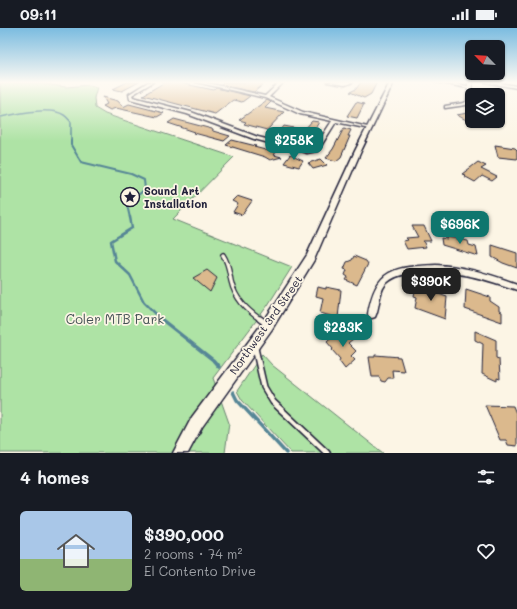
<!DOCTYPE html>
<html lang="en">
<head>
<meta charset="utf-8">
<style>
  :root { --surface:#171b24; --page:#20242c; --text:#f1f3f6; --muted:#9ea1a6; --line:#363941; --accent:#0f766e }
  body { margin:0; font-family:Mali,sans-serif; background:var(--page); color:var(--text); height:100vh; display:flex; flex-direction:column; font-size:15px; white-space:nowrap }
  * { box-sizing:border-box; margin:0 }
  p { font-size:13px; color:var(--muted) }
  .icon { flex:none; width:22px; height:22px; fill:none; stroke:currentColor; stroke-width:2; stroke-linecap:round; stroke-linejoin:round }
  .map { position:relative; height:425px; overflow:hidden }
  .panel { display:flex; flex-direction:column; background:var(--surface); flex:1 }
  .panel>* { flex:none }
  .needle { width:26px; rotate:295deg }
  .tools { position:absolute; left:465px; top:12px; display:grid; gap:8px }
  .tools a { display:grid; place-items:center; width:40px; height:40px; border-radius:6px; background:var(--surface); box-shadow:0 1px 3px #0004; font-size:20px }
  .price { position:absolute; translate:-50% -34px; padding:0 9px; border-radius:8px; background:var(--accent); color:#fff; font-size:13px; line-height:26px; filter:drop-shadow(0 1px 2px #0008) }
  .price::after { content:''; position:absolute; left:50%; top:24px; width:12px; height:9px; margin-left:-6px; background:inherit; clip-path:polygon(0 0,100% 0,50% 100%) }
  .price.on { background:#222; color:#fff }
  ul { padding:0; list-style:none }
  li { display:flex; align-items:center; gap:12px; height:100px; padding:0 20px }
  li+li { border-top:1px solid var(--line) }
  li span { display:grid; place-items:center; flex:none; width:112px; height:80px; border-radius:6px; color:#555 }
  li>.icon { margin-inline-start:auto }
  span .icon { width:48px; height:48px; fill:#fffc; stroke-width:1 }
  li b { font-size:17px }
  h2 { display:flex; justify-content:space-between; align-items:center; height:48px; padding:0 20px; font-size:17px }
  .status { display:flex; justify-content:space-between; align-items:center; height:28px; padding:0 20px; background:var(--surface); direction:ltr }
  .status svg { height:11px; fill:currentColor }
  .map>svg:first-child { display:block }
</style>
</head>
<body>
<div class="status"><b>09:11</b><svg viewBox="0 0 49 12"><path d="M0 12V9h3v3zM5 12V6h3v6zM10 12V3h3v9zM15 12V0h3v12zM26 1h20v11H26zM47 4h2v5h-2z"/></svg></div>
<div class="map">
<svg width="517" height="425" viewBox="0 0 517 425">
  <rect width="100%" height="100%" fill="#fcf5e5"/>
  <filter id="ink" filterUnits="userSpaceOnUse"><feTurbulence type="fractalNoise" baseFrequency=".025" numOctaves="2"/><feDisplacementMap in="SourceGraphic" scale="8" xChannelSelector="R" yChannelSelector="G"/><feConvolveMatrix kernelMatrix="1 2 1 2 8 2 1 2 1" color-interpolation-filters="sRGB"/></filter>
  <g filter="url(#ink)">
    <path fill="#aee3a5" stroke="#688270" d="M0,54H30L66,59L89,57L97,59L94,70L95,80L105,86L234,129L173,191L292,239L268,277L213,350L229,395L225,425H0Z
      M262,326L272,337L383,425H291L242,372L237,363Z"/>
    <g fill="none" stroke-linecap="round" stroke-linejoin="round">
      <path stroke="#568696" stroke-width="1.5" d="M0,89C16,86 50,78 64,87C67,89 69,92 71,94V113"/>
      <path stroke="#568696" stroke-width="2" d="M71,112V117L81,134L131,146L144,152L145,161L127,177L130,190"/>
      <path stroke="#568696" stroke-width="2.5" d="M130,189L132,200L111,213L115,233L130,247L144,274L162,292"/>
      <path stroke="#568696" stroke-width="3.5" d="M161,291L213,332L219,339
        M233,364L237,372L286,425"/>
    </g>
    <path fill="#dbb98d" stroke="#22223b" d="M127,54H139L122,63L113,61Z
      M165,54H175L214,62L216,60L250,68L242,74L233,72L215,86L143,67Z
      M224,54H253L264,56L254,64L221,57Z
      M361,54H377L371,66L364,70L350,64L356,61Z
      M103,69L118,73L123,79L129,76L164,85L157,89L116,80L110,82L103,78L107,76Z
      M267,72L271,74L265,80L284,84L267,102L244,96L246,94L239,92Z
      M356,74L364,76L357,90L347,88Z
      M472,84V92L468,93L457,87Z
      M174,91L212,101L213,103L230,108L224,113L194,105L195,104L168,95Z
      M312,93L319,94L306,115L297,112L298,111L278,106L284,98L304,102Z
      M344,100L351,102L348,108H350L341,129L336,133L326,130L333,121Z
      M232,112L256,118L254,119L269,123L270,122L276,124L274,127L282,129L270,132L265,129L226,117Z
      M495,117L515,120L517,122V131L498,129Z
      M290,127L303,133L299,139L284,135Z
      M321,131L327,137L313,141L308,135Z
      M478,134L486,138L481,141L497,149L492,153L482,148L475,154L464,148L465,147L462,146Z
      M237,168L252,173L242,187L233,184L238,176L232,173Z
      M412,198H424L431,213H423L426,219L407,221L403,213L408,212L406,210L418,209Z
      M447,209L468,213L469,217L476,219L478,228L442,217L441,210L447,211Z
      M492,217L517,225V240L503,235L492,229Z
      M354,228L366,233L368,236L357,257L346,252L348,249L345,247L347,242L344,241L347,234L352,232Z
      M207,242L217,250L210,264L193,250Z
      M416,258L447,269L445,291L415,280L417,269L414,268Z
      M318,259L326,261V259L341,262L338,290L320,285L323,270L316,268Z
      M466,261L490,269V273L499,279V283L502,284V294L465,281Z
      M342,300L353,311L348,315L356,323L351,328L355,332L345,341L339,333L340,331L332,322L333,321L327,314Z
      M475,303L496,312V330L499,331L500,351L497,350V353L482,346L483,316L475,312Z
      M375,327L400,329L404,343L392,342L393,350H388L385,354L381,353L379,349H372L369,329H375Z
      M485,377L513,378L517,388V418L508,417L506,412H500Z"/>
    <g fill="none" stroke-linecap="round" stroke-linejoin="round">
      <defs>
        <path id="service-far1" d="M223,227C229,236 229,243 231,253C235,271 247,282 261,292"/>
        <path id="service" d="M260,291L267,296
          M255,320L264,359L273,374L327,425"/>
        <path id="minor" d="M148,54H153L132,67L133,69L191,84L258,109L307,121H313L315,119L332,93L300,86L265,70L196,54H203L265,68L280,54H284L269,69L303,84L372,100L370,101L336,94L319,121L317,123L307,125L254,111L187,86L130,71L129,66Z
          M327,54H353L345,57Z
          M436,54H445L468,58V54H472L471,73L466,77L445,80V78L464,75L467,73L468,60Z
          M485,54H494L517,58V60Z
          M436,237C464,238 490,246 517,256V262C482,250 454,241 415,245C404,246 392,248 385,257C378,266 380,279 375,289L372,290L369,289L368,286C376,240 394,239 436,237Z"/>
        <path id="tertiary" d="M390,54H394L361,123L314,232L272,301L202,399L188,425H173L192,389L264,293L307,227L355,123Z"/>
      </defs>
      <use href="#service-far1" stroke="#22223b" stroke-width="6"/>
      <use href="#service" stroke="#22223b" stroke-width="8"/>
      <use href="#minor" stroke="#22223b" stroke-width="3"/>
      <use href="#tertiary" stroke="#22223b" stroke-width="3"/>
      <use href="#service-far1" stroke="#fcf5e5" stroke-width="3.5"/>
      <use href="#service" stroke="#fcf5e5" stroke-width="5"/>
      <use href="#minor" fill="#fcf5e5" fill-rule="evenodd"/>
      <use href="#tertiary" fill="#fcf5e5" fill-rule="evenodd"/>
    </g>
  </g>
  <linearGradient id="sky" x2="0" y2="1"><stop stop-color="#7bbce0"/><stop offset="0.48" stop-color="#fefaf3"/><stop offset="1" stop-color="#fefaf3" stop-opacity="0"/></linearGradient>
  <rect width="517" height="113" fill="url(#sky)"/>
  <defs>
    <symbol id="sight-ring" viewBox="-11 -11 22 22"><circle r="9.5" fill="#fcf5e5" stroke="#22223b" stroke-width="1.5"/><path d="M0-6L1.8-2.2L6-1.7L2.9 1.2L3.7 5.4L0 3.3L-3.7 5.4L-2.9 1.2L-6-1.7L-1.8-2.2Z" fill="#22223b"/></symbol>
  </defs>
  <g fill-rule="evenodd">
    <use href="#sight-ring" x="119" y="158" width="22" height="22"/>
  </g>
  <g text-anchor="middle" stroke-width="3.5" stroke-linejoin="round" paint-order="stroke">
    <g font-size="11" font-weight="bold" fill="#22223b" stroke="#fcf5e5" text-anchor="start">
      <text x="144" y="167">Sound Art<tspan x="144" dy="13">Installation</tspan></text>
    </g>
    <g font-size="11" fill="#22223b" stroke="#fcf5e5">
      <text transform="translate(266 297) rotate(-55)" y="4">Northwest 3rd Street</text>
    </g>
    <g font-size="13" fill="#455256" stroke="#fcf5e5">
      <text x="115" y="296">Coler MTB Park</text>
    </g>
  </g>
</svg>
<div class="tools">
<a><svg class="needle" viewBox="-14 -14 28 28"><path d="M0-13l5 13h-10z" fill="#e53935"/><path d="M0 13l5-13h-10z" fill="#9ea1a6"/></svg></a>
<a><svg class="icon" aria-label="layers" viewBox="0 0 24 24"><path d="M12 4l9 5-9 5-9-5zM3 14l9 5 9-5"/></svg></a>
</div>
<b class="price" style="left:294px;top:133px">$258K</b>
<b class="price" style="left:460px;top:217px">$696K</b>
<b class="price on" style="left:431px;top:274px">$390K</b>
<b class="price" style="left:343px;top:320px">$283K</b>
</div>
<section class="panel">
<h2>4 homes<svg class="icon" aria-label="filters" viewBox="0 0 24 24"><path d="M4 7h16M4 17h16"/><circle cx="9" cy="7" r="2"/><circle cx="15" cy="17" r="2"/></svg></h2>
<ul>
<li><span style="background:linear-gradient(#a9c7e8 60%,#8fb573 0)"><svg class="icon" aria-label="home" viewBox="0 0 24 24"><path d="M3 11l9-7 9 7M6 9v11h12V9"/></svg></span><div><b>$390,000</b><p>2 rooms · 74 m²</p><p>El Contento Drive</p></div><svg class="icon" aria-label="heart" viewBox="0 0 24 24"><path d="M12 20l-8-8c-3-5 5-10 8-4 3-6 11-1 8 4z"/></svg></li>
</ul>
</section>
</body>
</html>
